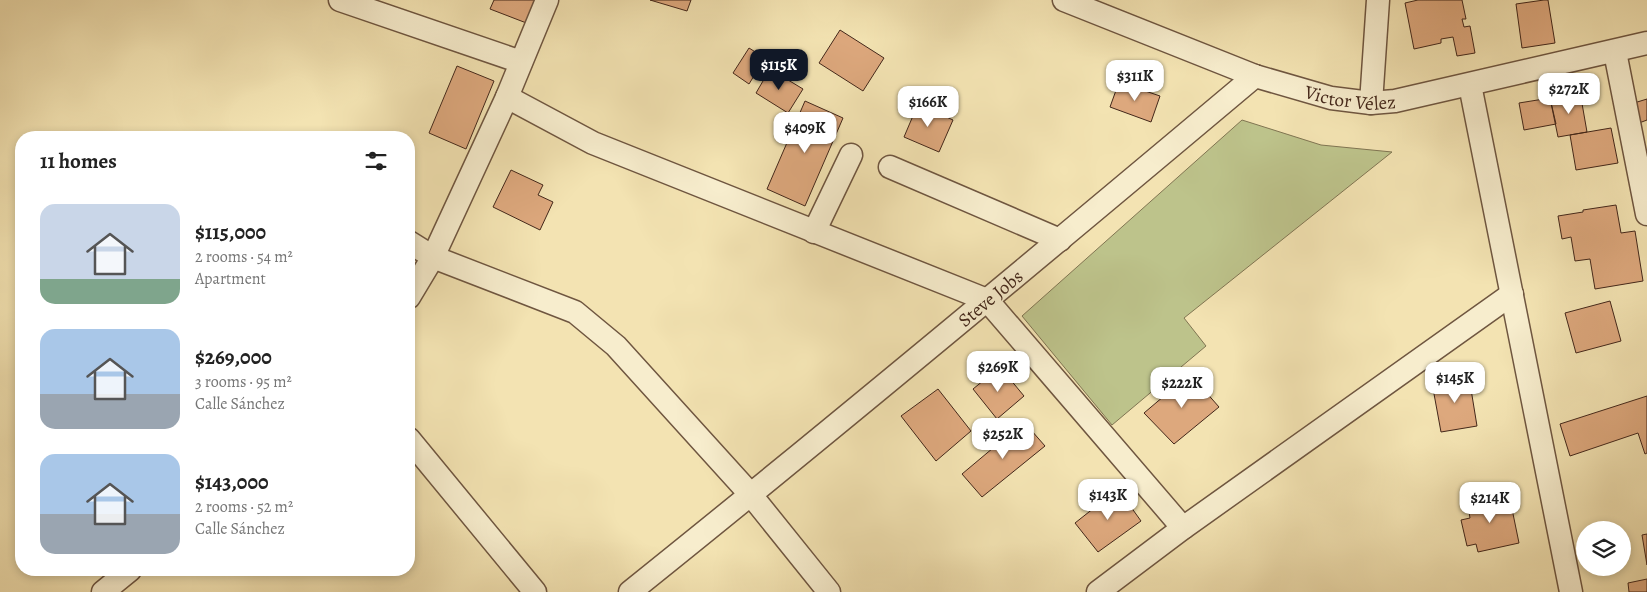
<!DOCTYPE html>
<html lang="en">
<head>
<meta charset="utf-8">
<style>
  :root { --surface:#fff; --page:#f6f6f6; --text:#222; --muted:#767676; --accent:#111827 }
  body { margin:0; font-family:Alegreya,serif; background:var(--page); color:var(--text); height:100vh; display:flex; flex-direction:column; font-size:19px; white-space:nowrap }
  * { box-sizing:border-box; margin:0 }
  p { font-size:16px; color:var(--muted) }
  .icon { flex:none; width:28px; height:28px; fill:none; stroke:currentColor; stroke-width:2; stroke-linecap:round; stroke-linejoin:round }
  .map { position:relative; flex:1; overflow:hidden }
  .side { position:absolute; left:15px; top:131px; width:400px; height:445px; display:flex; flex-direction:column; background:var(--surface); border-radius:20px; box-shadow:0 2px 8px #0003 }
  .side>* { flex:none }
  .buttons { position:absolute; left:1576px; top:521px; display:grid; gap:10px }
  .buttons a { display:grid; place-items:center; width:55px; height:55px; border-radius:50%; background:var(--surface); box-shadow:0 2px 8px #0003; font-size:25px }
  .price { position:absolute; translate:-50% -42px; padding:0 11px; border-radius:10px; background:#fff; color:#222; font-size:16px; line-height:32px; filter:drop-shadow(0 1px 2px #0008) }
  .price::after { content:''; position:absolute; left:50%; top:30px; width:15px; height:11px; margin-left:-8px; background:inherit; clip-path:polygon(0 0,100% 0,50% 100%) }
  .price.selected { background:var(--accent); color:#fff }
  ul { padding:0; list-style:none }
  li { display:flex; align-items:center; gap:15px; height:125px; padding:0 25px }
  li span { display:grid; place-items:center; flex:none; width:140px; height:100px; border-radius:15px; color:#555 }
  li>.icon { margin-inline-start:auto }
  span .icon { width:60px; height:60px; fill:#fffc; stroke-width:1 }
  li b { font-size:21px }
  h2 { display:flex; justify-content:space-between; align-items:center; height:60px; padding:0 25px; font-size:21px }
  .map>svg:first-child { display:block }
</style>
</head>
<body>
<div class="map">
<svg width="1647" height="592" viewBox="0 0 1647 592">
  <rect width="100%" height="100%" fill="#f3e3b2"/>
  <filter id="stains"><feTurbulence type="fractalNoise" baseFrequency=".004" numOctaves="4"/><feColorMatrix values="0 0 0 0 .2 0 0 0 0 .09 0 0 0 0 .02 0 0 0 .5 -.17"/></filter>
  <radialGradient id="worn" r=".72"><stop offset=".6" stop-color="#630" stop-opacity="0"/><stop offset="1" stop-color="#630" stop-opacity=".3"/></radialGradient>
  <path fill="#bdc38b" stroke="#807552" d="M1242,120L1321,145L1392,152L1184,318L1206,346L1112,425L1022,316Z"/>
  <path fill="#dda87d" stroke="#43271a" d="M494,0H539L529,24L490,9Z
    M650,0H691L687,11Z
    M1418,0H1462L1466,19H1462L1464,27L1470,26L1475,53L1457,56L1453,37L1441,39V43L1414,49L1405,3Z
    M1544,0H1548L1555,43L1522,48L1516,4Z
    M840,30L884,58L863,91L819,63Z
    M749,48L765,58L749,84L733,73Z
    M457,66L494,81L466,149L429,133Z
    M770,69L803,89L788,113L756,93Z
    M1119,82L1160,96L1151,122L1110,107Z
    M1580,92L1587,132L1558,137L1550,98Z
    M1550,98L1556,124L1524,130L1519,103Z
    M1647,99V120L1639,123L1634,103Z
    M805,101L843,118L805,206L767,189Z
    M918,104L953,120L939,152L904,137Z
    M1611,128L1618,163L1576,170L1570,135Z
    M511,170L543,185L538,195L553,202L540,230L493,207Z
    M1616,205L1621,233L1635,231L1643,281L1595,289L1590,259L1575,261L1571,237L1562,239L1558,216L1583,212V210Z
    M1610,301L1621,341L1576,353L1565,313Z
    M1000,367L1024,396L997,419L973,389Z
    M1190,374L1219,407L1174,444L1144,413Z
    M1469,377L1477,426L1441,432L1432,383Z
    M938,389L971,431L936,461L901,416Z
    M1647,396V453L1645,454L1638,433L1570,456L1560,424Z
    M1024,422L1045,446L982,497L962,474Z
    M1118,489L1141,521L1098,552L1075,523Z
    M1496,494L1498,507L1511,504L1519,543L1478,552L1476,544L1467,546L1461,520L1470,518L1467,500Z
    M1647,534V565L1642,535Z
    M1647,579V592H1629L1628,583Z"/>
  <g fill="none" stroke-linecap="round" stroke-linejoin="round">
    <defs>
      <g id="minor">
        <path d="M340,0L521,62"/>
        <path id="s1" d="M1064,0L1255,76L1331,98L1371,103L1395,101L1647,43"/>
        <path d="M1615,52L1647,214"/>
        <path d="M1470,85L1571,592"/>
        <path d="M507,97L593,143L987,300L1183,528"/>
        <path d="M1371,103L1378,0"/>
        <path d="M890,167L1060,240"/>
        <path d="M814,232L851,155"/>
        <path d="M409,242L433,257L575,312L616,346L751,495L829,592"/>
        <path d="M409,297L433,257L507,97L547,0"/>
        <path d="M409,439L535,592"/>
        <path d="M103,592L130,570"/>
        <path id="s2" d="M630,592C841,423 1048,250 1255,76"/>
        <path d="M1098,592L1183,528L1512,294"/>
      </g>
    </defs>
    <use href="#minor" stroke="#6f5640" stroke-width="25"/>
    <use href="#minor" stroke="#f7edcd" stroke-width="22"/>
  </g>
  <g text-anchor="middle" stroke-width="4.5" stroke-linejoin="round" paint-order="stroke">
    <g font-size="19" fill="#43271a" stroke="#f7edcd">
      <text dy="7" stroke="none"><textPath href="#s1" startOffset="304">Victor Vélez</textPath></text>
      <text dy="7" stroke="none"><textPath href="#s2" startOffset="465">Steve Jobs</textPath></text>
    </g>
  </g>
  <rect width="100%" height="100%" filter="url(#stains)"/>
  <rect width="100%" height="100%" fill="url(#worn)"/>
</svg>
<div class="buttons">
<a><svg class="icon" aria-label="layers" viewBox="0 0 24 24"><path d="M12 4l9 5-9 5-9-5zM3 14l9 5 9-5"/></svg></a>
</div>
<b class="price selected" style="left:779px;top:91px">$115K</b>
<b class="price" style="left:1135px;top:102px">$311K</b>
<b class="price" style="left:1569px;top:115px">$272K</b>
<b class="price" style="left:928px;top:128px">$166K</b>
<b class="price" style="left:805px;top:154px">$409K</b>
<b class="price" style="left:998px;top:393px">$269K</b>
<b class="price" style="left:1455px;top:404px">$145K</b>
<b class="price" style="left:1182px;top:409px">$222K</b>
<b class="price" style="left:1003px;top:460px">$252K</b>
<b class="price" style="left:1108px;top:521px">$143K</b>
<b class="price" style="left:1490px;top:524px">$214K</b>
<section class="side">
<h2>11 homes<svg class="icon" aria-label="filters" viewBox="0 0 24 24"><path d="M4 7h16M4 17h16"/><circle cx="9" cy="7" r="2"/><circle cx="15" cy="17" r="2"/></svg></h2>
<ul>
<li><span style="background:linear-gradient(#c9d6e8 75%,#7fa58c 0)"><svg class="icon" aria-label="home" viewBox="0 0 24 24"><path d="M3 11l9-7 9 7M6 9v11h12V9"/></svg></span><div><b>$115,000</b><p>2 rooms · 54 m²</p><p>Apartment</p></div></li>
<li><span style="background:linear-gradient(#a9c7e8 65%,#9aa5b1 0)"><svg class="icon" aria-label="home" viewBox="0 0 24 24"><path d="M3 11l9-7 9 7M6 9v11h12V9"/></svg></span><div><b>$269,000</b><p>3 rooms · 95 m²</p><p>Calle Sánchez</p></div></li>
<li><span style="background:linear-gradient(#a9c7e8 60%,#9aa5b1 0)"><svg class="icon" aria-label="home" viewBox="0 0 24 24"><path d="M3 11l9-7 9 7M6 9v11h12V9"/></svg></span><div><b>$143,000</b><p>2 rooms · 52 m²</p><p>Calle Sánchez</p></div></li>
</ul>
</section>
</div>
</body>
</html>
